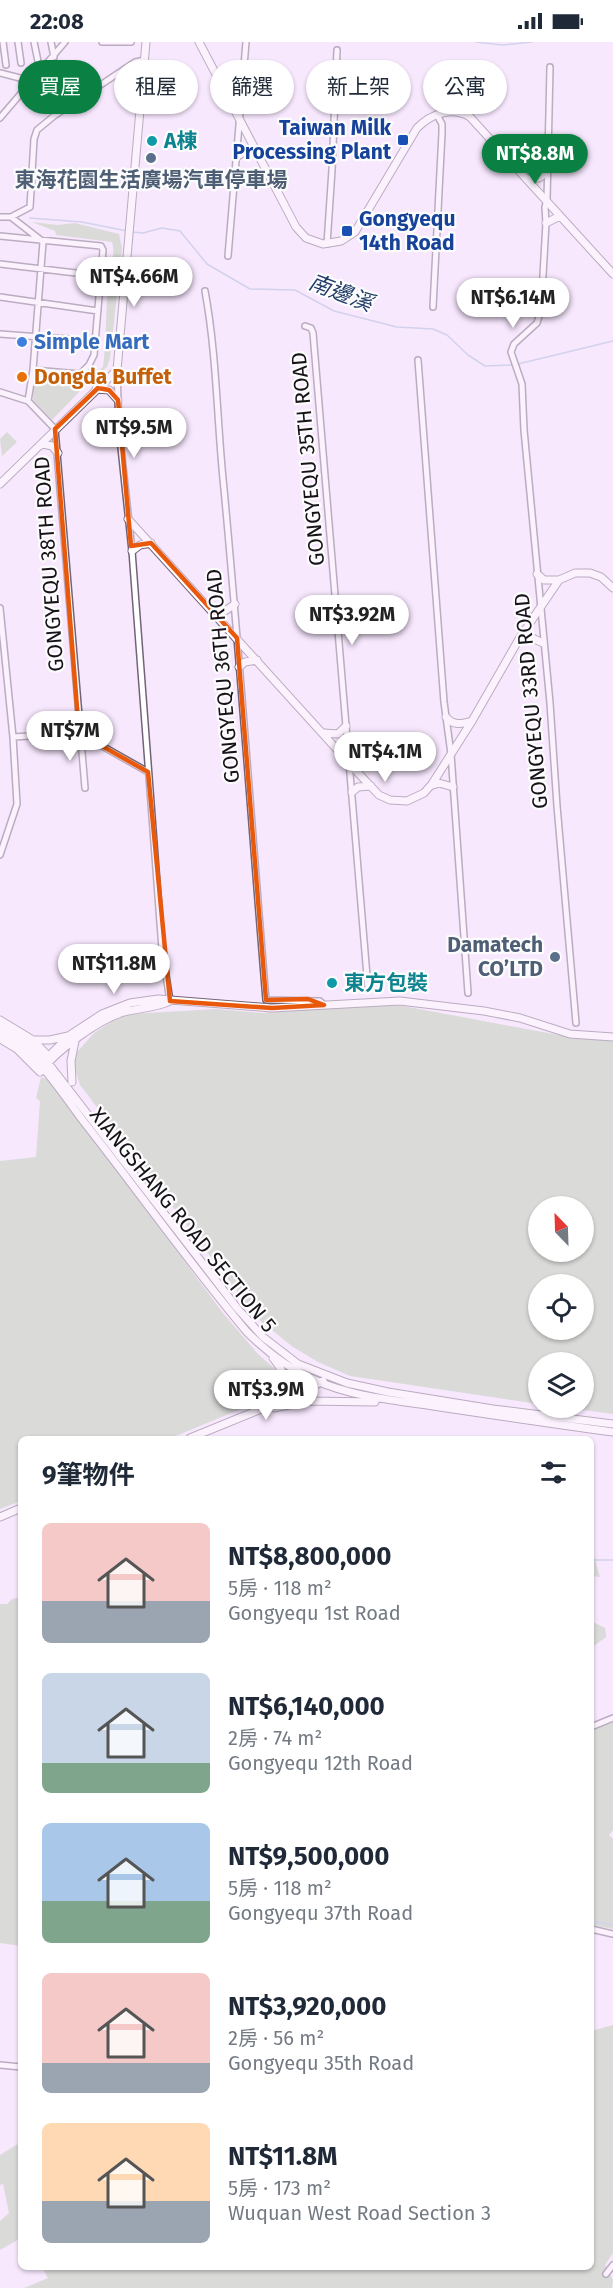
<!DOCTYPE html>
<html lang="zh-TW">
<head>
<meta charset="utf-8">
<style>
  :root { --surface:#fff; --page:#f2f2f3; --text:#1f2937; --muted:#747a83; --accent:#0b8043 }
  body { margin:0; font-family:"Fira Sans","Noto Sans TC",sans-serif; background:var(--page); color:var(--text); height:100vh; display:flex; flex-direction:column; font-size:22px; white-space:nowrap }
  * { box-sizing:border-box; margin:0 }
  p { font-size:20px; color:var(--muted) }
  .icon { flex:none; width:33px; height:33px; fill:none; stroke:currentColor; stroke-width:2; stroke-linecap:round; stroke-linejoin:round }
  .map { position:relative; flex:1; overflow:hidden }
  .drawer { position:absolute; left:18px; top:1394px; width:576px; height:834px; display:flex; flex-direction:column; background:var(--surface); border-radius:9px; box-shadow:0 2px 4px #0004 }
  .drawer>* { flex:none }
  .guide { position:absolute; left:18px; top:18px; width:578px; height:54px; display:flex; gap:12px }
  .needle { width:39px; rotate:337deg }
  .fabs { position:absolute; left:528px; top:1154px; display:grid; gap:12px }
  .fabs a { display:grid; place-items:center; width:66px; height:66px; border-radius:50%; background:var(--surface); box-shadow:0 2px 4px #0004; font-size:30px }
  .price { position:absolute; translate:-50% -51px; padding:0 14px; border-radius:21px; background:#fff; color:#222; font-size:20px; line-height:39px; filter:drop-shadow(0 2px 3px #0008) }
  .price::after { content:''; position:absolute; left:50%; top:36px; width:18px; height:14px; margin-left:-9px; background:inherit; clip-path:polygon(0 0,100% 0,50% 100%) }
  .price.selected { background:var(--accent); color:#fff }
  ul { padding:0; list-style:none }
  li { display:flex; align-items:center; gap:18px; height:150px; padding:0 24px }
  li span { display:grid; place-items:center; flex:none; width:168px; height:120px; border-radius:9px; color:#555 }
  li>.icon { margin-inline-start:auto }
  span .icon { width:72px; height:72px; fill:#fffc; stroke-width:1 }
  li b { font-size:26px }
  h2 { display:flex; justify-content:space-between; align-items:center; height:72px; padding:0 24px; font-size:26px }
  .pill { padding:0 21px; border-radius:27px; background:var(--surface); box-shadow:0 2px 4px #0004; font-size:21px; line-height:54px }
  .pill.selected { background:var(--accent); color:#fff }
  .status { display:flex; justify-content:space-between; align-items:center; height:42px; padding:0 30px; background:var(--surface); direction:ltr }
  .status svg { height:16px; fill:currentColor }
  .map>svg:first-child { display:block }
</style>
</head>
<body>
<div class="status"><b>22:08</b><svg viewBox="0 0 49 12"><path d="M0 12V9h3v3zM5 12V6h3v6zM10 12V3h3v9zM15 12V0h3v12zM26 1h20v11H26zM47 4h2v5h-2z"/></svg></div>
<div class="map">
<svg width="613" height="2246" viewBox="0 0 613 2246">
  <rect width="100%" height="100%" fill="#f8e8fe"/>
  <path fill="#b6ccae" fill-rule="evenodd" d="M32,180L58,183L75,181L119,192L122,206L110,316L107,325L85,344V338L103,325C107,296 105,266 109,236C110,223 116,213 112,200L56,193L55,189Z
    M34,329L81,336L83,346L52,378L33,358Z
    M7,390L17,400L2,414L0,397Z
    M377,963L403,964L564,994L613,999V1372L561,1365H584V1320H538V1362L350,1334L318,1320L293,1305L258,1277L90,1056L80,1043L76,1030L74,1022L77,1010L94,991L116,977L128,972L216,967L261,971ZM538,1164H584V1209H538ZM538,1242H584V1287H538Z
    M41,1035L49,1038L223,1271L257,1311L275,1327L278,1342L271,1354L265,1357L171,1396H21V1459L0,1467V1119L36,1115L40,1059L36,1056Z
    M591,1508L593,1511L600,1535L591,1534Z
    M21,1555V1904L0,1901V1562H7L12,1557Z
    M591,1579L605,1586L606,1595L591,1606Z
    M613,1680V1788L609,1793L613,1797V1887L591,1883V1688Z
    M613,1983V2211L605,2223L613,2238L612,2246H24L48,2236L41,2224H591V1989Z
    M21,2100V2196L0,2208V2179L9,2171L3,2142L0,2143V2113Z"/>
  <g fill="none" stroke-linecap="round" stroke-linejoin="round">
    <path stroke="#a4b8d7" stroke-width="1.5" d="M476,0L502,3L532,0
      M30,176L82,180L127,189
      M132,190L143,191L162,186L180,189L207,222L250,247L295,248L334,269L397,285L433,287L447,293L468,313L485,324L513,323
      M518,322L613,299
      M591,1518H613
      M591,1879L613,1883"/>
    <defs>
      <path id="street" d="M3,0L6,23
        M18,0L21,21
        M34,0L40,29
        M51,0L54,15
        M102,0H131
        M550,25L547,158L545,165L546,181L541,268L537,281L514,302L511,310L522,342L524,388L550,661L557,764L576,981
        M0,31L20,36L28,42
        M0,76L65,0
        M0,175H11L30,165L34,97L37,88L54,74L135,20L145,18
        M11,175L42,199
        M0,194L101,204L103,208L94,313L89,323L80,332L33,328
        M327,202L332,128L337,8
        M228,214L246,0
        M0,222L101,234
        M205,249C217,314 217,382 224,447C240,617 252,788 266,958L320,959L324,963
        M0,255L98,269
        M433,265L442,91V82L437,73
        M305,284L311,286L313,291L368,946
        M0,292L94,299
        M418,318L444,660L451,712L468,951
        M117,328L119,387L132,509L162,907L170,959
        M0,350L28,359L55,387L85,746
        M28,359L33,328L43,200
        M0,566L13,695L79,691
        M79,691L148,730
        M0,813L17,762L13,695
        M591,1685L613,1676
        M591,1887L613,1892
        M0,2023L21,2025
        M606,2232L613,2223"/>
      <path id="secondary" d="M199,0L296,185L306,196L323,202L341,199L355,190L417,86C431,72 452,64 470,75L613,232
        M221,44L236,41L242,36
        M238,114L245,109H256
        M528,137L539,136L547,130
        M546,181L560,174
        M96,347L109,348L118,358
        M39,404L43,402L52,404L58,411
        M0,442L117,328L146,0
        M128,477L361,734L379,753L390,758L407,759L424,751L432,742L472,679L519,597L559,538L575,531H590L601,535L613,546
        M132,509L140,503L151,501
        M537,532L544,538H559
        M215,571L225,569L235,562
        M519,597L530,595L543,601
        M239,625L245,620L257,618
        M446,675C453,684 462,682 472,679
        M324,691L338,692L346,684
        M433,743L439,741L453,745
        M352,750L358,745L371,744
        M0,978L33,998L50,1016
        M0,984L27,1001L48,1021L237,1266L263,1295L298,1322L347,1341L388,1350L493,1367L613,1382
        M0,991C38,1011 59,1047 84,1080C139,1150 190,1222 247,1290C267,1310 291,1328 317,1339C354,1355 394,1358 433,1364C493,1373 553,1382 613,1390
        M2,998L17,1007L40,1030C57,1008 98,978 124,970C139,966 156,966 170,959
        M33,998H50L68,994
        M37,1026L70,993L102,972L130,961L158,957L272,966L400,959L484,969L520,976L570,992L613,995
        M72,1040L71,1019L75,999
        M273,1316C286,1332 290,1343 276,1360
        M274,1366L307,1359L375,1360
        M190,1396L303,1350L323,1339
        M0,1475L21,1466"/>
    </defs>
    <use href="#street" stroke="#726477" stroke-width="8"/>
    <use href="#secondary" stroke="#726477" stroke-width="9"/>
    <use href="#street" stroke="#fff" stroke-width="5"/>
    <use href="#secondary" stroke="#fff" stroke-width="7"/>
  </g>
  <path d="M0 0H613V2246H0ZM98,346L109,348L118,358L131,504L151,501L237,596L266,958L308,957L324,963L272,966L170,959L148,730L79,691L55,387Z" fill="#f8e8fe" fill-opacity=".55" fill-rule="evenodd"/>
  <path fill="none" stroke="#e8590c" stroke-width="4.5" stroke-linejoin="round" d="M98,346L109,348L118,358L131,504L151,501L237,596L266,958L308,957L324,963L272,966L170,959L148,730L79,691L55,387Z"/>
  <g fill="#1a4fb4" stroke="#fcfcfc" stroke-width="2">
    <rect x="397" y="92" width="12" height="12" rx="3"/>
    <rect x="341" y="183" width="12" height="12" rx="3"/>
  </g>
  <g fill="#0f9aa8" stroke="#fcfcfc" stroke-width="2">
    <circle cx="152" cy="99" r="6"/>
    <circle cx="332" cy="941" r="6"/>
  </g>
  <g fill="#5c6f8a" stroke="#fcfcfc" stroke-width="2">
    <circle cx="151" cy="116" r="6"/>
    <circle cx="555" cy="915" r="6"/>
  </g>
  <circle fill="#3f7fe0" stroke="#fcfcfc" stroke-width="2" cx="22" cy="300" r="6"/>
  <circle fill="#e8710a" stroke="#fcfcfc" stroke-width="2" cx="22" cy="335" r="6"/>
  <g text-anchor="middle" stroke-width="4.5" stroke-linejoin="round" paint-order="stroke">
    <g font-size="21" font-weight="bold" fill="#164399" stroke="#fcfcfc" text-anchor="end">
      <text x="391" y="93">Taiwan Milk<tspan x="391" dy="24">Processing Plant</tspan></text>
      <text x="359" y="184" text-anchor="start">Gongyequ<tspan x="359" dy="24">14th Road</tspan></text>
    </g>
    <g font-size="21" font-weight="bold" fill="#0d838f" stroke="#fcfcfc" text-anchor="start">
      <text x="164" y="106">A棟</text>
      <text x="344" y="948">東方包裝</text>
    </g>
    <g font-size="21" font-weight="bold" fill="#4e5e75" stroke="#fcfcfc">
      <text x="151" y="145">東海花園生活廣場汽車停車場</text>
      <text x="543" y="910" text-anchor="end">Damatech<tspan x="543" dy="24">CO’LTD</tspan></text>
    </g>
    <g font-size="21" font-weight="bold" fill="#366cbe" stroke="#fcfcfc" text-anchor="start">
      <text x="34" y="307">Simple Mart</text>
    </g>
    <g font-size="21" font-weight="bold" fill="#c56008" stroke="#fcfcfc" text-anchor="start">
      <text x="34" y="342">Dongda Buffet</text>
    </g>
    <g font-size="21" fill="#171219" stroke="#fcfcfc">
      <text transform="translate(308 417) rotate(-95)" y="7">GONGYEQU 35TH ROAD</text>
      <text transform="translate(49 522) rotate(-94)" y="7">GONGYEQU 38TH ROAD</text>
      <text transform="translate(223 634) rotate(-95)" y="7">GONGYEQU 36TH ROAD</text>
      <text transform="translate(531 659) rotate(-95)" y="7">GONGYEQU 33RD ROAD</text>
      <text transform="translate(183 1178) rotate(51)" y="7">XIANGSHANG ROAD SECTION 5</text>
    </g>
    <g font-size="22" font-style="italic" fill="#223d67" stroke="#fcfcfc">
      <text transform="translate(341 250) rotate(21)" y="8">南邊溪</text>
    </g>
  </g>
</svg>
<div class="fabs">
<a><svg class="needle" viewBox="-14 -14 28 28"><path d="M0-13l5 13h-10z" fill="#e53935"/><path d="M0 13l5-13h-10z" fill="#747a83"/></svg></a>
<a><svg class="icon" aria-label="locate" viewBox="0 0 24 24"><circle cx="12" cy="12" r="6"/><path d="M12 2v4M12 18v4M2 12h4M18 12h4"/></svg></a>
<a><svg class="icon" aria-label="layers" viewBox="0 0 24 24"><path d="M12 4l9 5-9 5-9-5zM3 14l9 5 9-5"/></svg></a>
</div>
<b class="price selected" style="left:535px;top:143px">NT$8.8M</b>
<b class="price" style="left:134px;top:266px">NT$4.66M</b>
<b class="price" style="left:513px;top:287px">NT$6.14M</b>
<b class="price" style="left:134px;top:417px">NT$9.5M</b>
<b class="price" style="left:352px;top:604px">NT$3.92M</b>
<b class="price" style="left:70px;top:720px">NT$7M</b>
<b class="price" style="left:385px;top:741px">NT$4.1M</b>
<b class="price" style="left:114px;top:953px">NT$11.8M</b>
<b class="price" style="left:266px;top:1379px">NT$3.9M</b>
<div class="guide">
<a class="pill selected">買屋</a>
<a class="pill">租屋</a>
<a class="pill">篩選</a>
<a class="pill">新上架</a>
<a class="pill">公寓</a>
</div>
<section class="drawer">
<h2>9筆物件<svg class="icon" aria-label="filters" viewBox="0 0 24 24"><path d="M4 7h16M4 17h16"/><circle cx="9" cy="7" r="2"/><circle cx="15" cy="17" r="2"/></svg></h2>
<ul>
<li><span style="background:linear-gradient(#f6c9c9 65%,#9aa5b1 0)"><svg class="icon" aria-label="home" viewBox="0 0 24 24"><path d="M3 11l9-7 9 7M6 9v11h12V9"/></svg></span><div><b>NT$8,800,000</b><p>5房 · 118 m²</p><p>Gongyequ 1st Road</p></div></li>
<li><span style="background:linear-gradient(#c9d6e8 75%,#7fa58c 0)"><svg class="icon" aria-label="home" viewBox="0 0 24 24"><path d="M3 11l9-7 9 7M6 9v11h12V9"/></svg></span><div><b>NT$6,140,000</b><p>2房 · 74 m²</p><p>Gongyequ 12th Road</p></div></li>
<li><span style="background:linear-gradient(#a9c7e8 65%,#7fa58c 0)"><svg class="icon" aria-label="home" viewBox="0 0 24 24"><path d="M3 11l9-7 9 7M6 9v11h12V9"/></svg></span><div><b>NT$9,500,000</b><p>5房 · 118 m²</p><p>Gongyequ 37th Road</p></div></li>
<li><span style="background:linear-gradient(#f6c9c9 75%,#9aa5b1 0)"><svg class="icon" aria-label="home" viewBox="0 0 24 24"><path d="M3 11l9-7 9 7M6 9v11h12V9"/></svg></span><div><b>NT$3,920,000</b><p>2房 · 56 m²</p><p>Gongyequ 35th Road</p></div></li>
<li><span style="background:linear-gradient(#ffd9b3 65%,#9aa5b1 0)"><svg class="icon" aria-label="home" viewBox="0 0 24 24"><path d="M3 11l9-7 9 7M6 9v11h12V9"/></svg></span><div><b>NT$11.8M</b><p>5房 · 173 m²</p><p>Wuquan West Road Section 3</p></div></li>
</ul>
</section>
</div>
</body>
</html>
